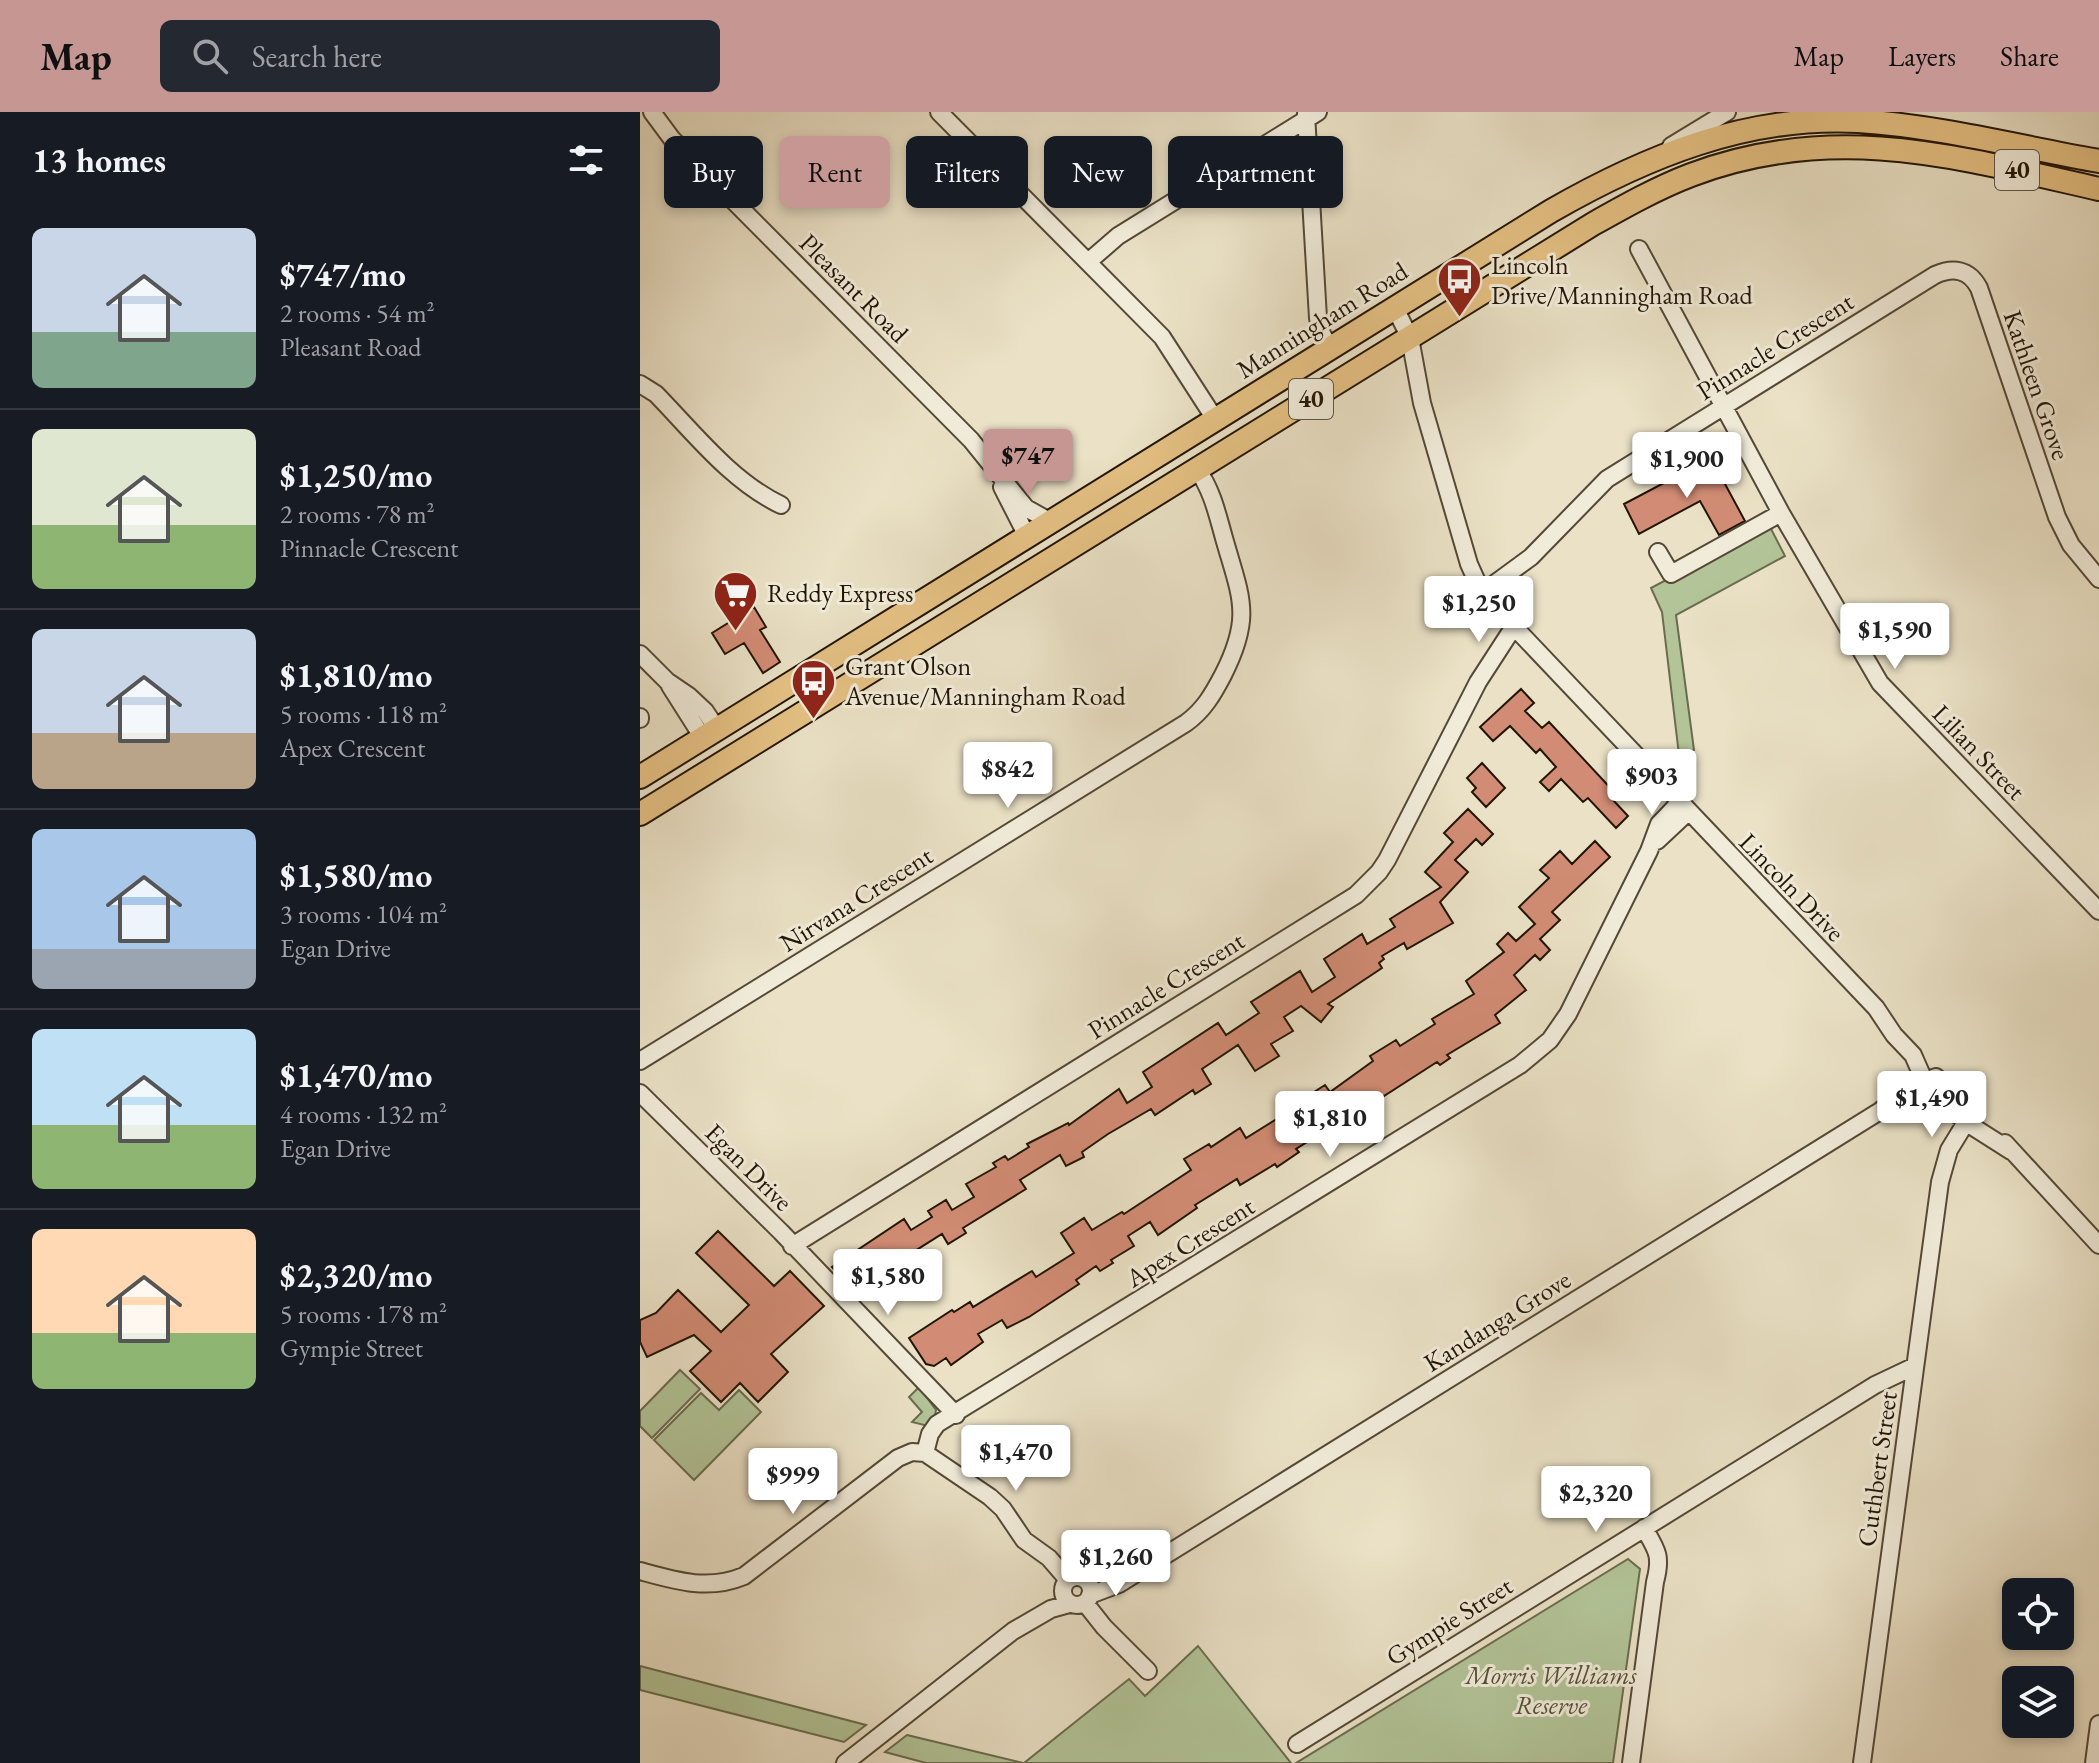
<!DOCTYPE html>
<html lang="en">
<head>
<meta charset="utf-8">
<style>
  :root { --surface:#171b24; --page:#242831; --text:#f1f3f6; --muted:#9ea1a6; --line:#363941; --accent:#c59692 }
  body { margin:0; font-family:"EB Garamond",serif; background:var(--page); color:var(--text); height:100vh; display:flex; flex-direction:column; font-size:30px; white-space:nowrap }
  * { box-sizing:border-box; margin:0 }
  p { font-size:26px; color:var(--muted) }
  .icon { flex:none; width:44px; height:44px; fill:none; stroke:currentColor; stroke-width:2; stroke-linecap:round; stroke-linejoin:round }
  .map { position:relative; flex:1; overflow:hidden }
  .panel { display:flex; flex-direction:column; background:var(--surface); width:640px }
  .panel>* { flex:none }
  .banner { position:absolute; left:24px; top:24px; width:760px; height:72px; display:flex; gap:16px }
  .controls { position:absolute; left:1362px; top:1466px; display:grid; gap:16px }
  .controls a { display:grid; place-items:center; width:72px; height:72px; border-radius:12px; background:var(--surface); box-shadow:0 4px 12px #0003; font-size:40px }
  .price { position:absolute; translate:-50% -68px; padding:0 18px; border-radius:8px; background:#fff; color:#222; font-size:26px; line-height:52px; filter:drop-shadow(0 2px 4px #0008) }
  .price::after { content:''; position:absolute; left:50%; top:48px; width:24px; height:18px; margin-left:-12px; background:inherit; clip-path:polygon(0 0,100% 0,50% 100%) }
  .price.selected { background:var(--accent); color:#111 }
  ul { padding:0; list-style:none }
  li { display:flex; align-items:center; gap:24px; height:200px; padding:0 32px }
  li+li { border-top:2px solid var(--line) }
  li span { display:grid; place-items:center; flex:none; width:224px; height:160px; border-radius:12px; color:#555 }
  li>.icon { margin-inline-start:auto }
  span .icon { width:96px; height:96px; fill:#fffc; stroke-width:1 }
  li b { font-size:34px }
  h2 { display:flex; justify-content:space-between; align-items:center; height:96px; padding:0 32px; font-size:34px }
  .chip { padding:0 28px; border-radius:12px; background:var(--surface); box-shadow:0 4px 12px #0003; font-size:28px; line-height:72px }
  .chip.selected { background:var(--accent); color:#111 }
  header { display:flex; align-items:center; gap:48px; box-sizing:border-box; height:112px; padding:0 40px; background:var(--accent); color:#111 }
  header strong { font-size:38px }
  nav { display:flex; gap:44px; margin-inline-start:auto; font-size:28px }
  .search { width:560px; height:72px; background:var(--page); display:flex; align-items:center; gap:20px; box-sizing:border-box; padding:0 28px; border-radius:12px; color:var(--muted); font-size:30px }
  main { display:flex; flex:1; min-height:0 }
  .map>svg:first-child { display:block }
</style>
</head>
<body>
<header>
<strong>Map</strong>
<div class="search"><svg class="icon" aria-label="search" viewBox="0 0 24 24"><circle cx="10" cy="10" r="6"/><path d="M15 15l6 6"/></svg>Search here</div>
<nav><a>Map</a><a>Layers</a><a>Share</a></nav>
</header>
<main>
<section class="panel">
<h2>13 homes<svg class="icon" aria-label="filters" viewBox="0 0 24 24"><path d="M4 7h16M4 17h16"/><circle cx="9" cy="7" r="2"/><circle cx="15" cy="17" r="2"/></svg></h2>
<ul>
<li><span style="background:linear-gradient(#c9d6e8 65%,#7fa58c 0)"><svg class="icon" aria-label="home" viewBox="0 0 24 24"><path d="M3 11l9-7 9 7M6 9v11h12V9"/></svg></span><div><b>$747/mo</b><p>2 rooms · 54 m²</p><p>Pleasant Road</p></div></li>
<li><span style="background:linear-gradient(#dfe7d0 60%,#8fb573 0)"><svg class="icon" aria-label="home" viewBox="0 0 24 24"><path d="M3 11l9-7 9 7M6 9v11h12V9"/></svg></span><div><b>$1,250/mo</b><p>2 rooms · 78 m²</p><p>Pinnacle Crescent</p></div></li>
<li><span style="background:linear-gradient(#c9d6e8 65%,#b9a48a 0)"><svg class="icon" aria-label="home" viewBox="0 0 24 24"><path d="M3 11l9-7 9 7M6 9v11h12V9"/></svg></span><div><b>$1,810/mo</b><p>5 rooms · 118 m²</p><p>Apex Crescent</p></div></li>
<li><span style="background:linear-gradient(#a9c7e8 75%,#9aa5b1 0)"><svg class="icon" aria-label="home" viewBox="0 0 24 24"><path d="M3 11l9-7 9 7M6 9v11h12V9"/></svg></span><div><b>$1,580/mo</b><p>3 rooms · 104 m²</p><p>Egan Drive</p></div></li>
<li><span style="background:linear-gradient(#bfe0f5 60%,#8fb573 0)"><svg class="icon" aria-label="home" viewBox="0 0 24 24"><path d="M3 11l9-7 9 7M6 9v11h12V9"/></svg></span><div><b>$1,470/mo</b><p>4 rooms · 132 m²</p><p>Egan Drive</p></div></li>
<li><span style="background:linear-gradient(#ffd9b3 65%,#8fb573 0)"><svg class="icon" aria-label="home" viewBox="0 0 24 24"><path d="M3 11l9-7 9 7M6 9v11h12V9"/></svg></span><div><b>$2,320/mo</b><p>5 rooms · 178 m²</p><p>Gympie Street</p></div></li>
</ul>
</section>
<div class="map">
<svg width="1459" height="1651" viewBox="0 0 1459 1651">
  <rect width="100%" height="100%" fill="#eae1c6"/>
  <filter id="stains"><feTurbulence type="fractalNoise" baseFrequency=".0025" numOctaves="4"/><feColorMatrix values="0 0 0 0 .2 0 0 0 0 .09 0 0 0 0 .02 0 0 0 .5 -.17"/></filter>
  <radialGradient id="worn" r=".72"><stop offset=".6" stop-color="#630" stop-opacity="0"/><stop offset="1" stop-color="#630" stop-opacity=".3"/></radialGradient>
  <path fill="#b2c498" stroke="#6a6c4f" stroke-width="2" d="M1129,413L1145,444L1036,503L1054,638L1039,643L1022,500L1011,476Z
    M40,1258L60,1277L12,1326L0,1314V1299Z
    M279,1275L296,1298L294,1308L288,1314L272,1310L282,1300L269,1285Z
    M99,1278L121,1300L54,1368L14,1328L61,1281L79,1298Z
    M988,1447L1000,1457L973,1651H656Z
    M558,1534L651,1651H384L489,1567L505,1584Z
    M0,1554L226,1613L204,1630L0,1578Z
    M267,1623L383,1651H286L245,1640Z"/>
  <path fill="#d28c75" stroke="#221506" stroke-width="2" d="M1071,346L1105,409L1079,423L1060,389L999,422L984,392Z
    M114,495L126,515L120,518L140,550L123,561L104,531L85,542L72,521Z
    M881,577L894,591L885,599L902,616L909,610L977,683L973,688L988,704L976,716L948,686L943,690L921,667L909,679L900,670L916,655L900,637L896,641L870,614L853,629L840,615Z
    M842,651L865,676L846,695L832,680L836,676L827,666Z
    M828,697L853,722L842,733L836,727L815,748L828,760L800,790L813,811L767,837L764,831L742,844L744,847L739,851L742,856L688,892L693,895L681,910L661,894L644,905L653,919L631,932L639,944L615,959L598,933L562,957L571,972L555,982L553,978L515,1003L511,997L468,1022L442,1040L444,1045L426,1054L420,1043L380,1068L386,1077L323,1116L326,1121L308,1132L302,1122L232,1166L227,1159L206,1172L192,1155L264,1107L271,1118L292,1105L288,1099L306,1088L312,1098L334,1085L326,1072L356,1055L353,1051L365,1044L368,1048L389,1035L387,1032L428,1011L429,1013L479,977L487,991L512,975L503,960L578,911L586,923L619,901L611,890L660,859L672,880L695,865L684,847L722,822L727,832L755,815L750,807L801,775L785,760L813,730L804,721Z
    M955,729L970,745L912,800L920,808L900,827L910,838L900,848L895,843L874,863L886,878L855,903L860,911L807,943L810,946L800,953L797,950L702,1011L701,1009L656,1037L659,1040L637,1055L635,1052L600,1073L597,1067L555,1093L557,1096L518,1123L510,1110L488,1124L494,1134L471,1148L473,1151L460,1159L456,1154L436,1168L439,1172L389,1205L367,1216L362,1208L338,1222L343,1230L311,1253L306,1246L294,1254L286,1252L269,1226L312,1198L314,1200L330,1190L333,1195L392,1159L396,1165L434,1141L421,1121L444,1106L452,1118L482,1100L484,1102L551,1058L544,1047L569,1032L571,1035L600,1016L606,1026L643,1003L641,1001L685,973L690,980L733,949L730,944L756,928L760,934L795,912L792,907L834,882L826,869L864,840L857,832L868,821L876,829L895,812L879,795L909,766L900,758L920,739L932,752Z
    M78,1119L134,1174L150,1159L184,1194L131,1242L148,1260L118,1290L100,1271L81,1290L50,1259L71,1239L54,1223L7,1245L0,1230V1208L16,1201L38,1178L81,1220L109,1193L56,1141Z"/>
  <g fill="none" stroke-linecap="round" stroke-linejoin="round">
    <defs>
      <path id="minor" d="M12,0L32,27L331,328L386,396L411,410
        M299,0L522,225L575,307
        M666,2L678,206L682,222L690,236
        M1031,34L1087,0
        M999,137L1141,401L1240,571L1459,799
        M448,150L478,124L678,0
        M755,196L770,226L782,291L829,452L842,481L1236,896L1254,923L1273,943L1284,968L1295,982L1327,1011L1371,1039
        M0,272L16,282C54,321 91,369 141,393
        M362,375L387,424
        M1018,440L1031,462L1141,401
        M842,481L891,445L967,367L1295,163C1313,155 1329,157 1339,176L1417,405L1431,433L1459,467
        M0,542L27,569L49,584L65,599L77,617
        M30,574L63,626
        M0,605V607
        M1017,729L1048,700
        M0,949L546,611C564,598 573,582 583,563C613,504 601,486 584,426C577,401 572,378 557,357
        M0,981L141,1120L316,1303
        M1365,1031L1459,1133
        M152,1134L716,783L739,760L747,748L838,570L873,516
        M285,1341L290,1322L297,1312L880,953L910,928L928,902L1009,739L1019,712L1039,691
        M0,1459C36,1469 68,1479 104,1464L258,1346L272,1340L285,1341L350,1385L363,1397L384,1428L409,1446L428,1468
        M423 1479a14 14 0 1 1 28 0a14 14 0 1 1-28 0Z
        M450,1483L479,1472L1240,999L1271,975L1296,965
        M445,1491L464,1515L508,1559
        M657,1632L1235,1273L1275,1254
        M205,1651L373,1519L411,1497L429,1492
        M991,1651L1015,1470C1022,1444 1017,1438 1004,1416
        M1222,1651L1300,1070L1309,1038L1331,1002
        M1454,1651L1459,1612"/>
      <path id="major" d="M0,665L911,99C1005,45 1107,3 1218,9C1299,14 1379,35 1459,49
        M0,702L953,112C985,94 1017,76 1051,63C1193,9 1318,45 1459,77"/>
    </defs>
    <use href="#minor" stroke="#544836" stroke-width="20"/>
    <use href="#major" stroke="#221506" stroke-width="26"/>
    <use href="#minor" stroke="#f1ecda" stroke-width="16"/>
    <use href="#major" stroke="#e5c083" stroke-width="22"/>
  </g>
  <defs>
    <symbol id="bus-pin" viewBox="-11 -11 22 30"><path d="M0 17L-7.5 6A9.5 9.5 0 1 1 7.5 6Z" fill="#8f2418" stroke="#f1ecda"/><path d="M-5-6H5V4H4V6H2V4H-2V6H-4V4H-5ZM-3.5-4V0h7V-4ZM-3.5 1.2v1.5H-2V1.2ZM2 1.2v1.5H3.5V1.2Z" fill="#fff"/></symbol>
    <symbol id="supermarket-pin" viewBox="-11 -11 22 30"><path d="M0 17L-7.5 6A9.5 9.5 0 1 1 7.5 6Z" fill="#8f2418" stroke="#f1ecda"/><path d="M-6-5.5h2.5l.6 2H6L4.5 2H-2.5L-4.4-4H-6ZM-1.5 3.2a1.3 1.3 0 1 0 .1 0ZM3 3.2a1.3 1.3 0 1 0 .1 0Z" fill="#fff"/></symbol>
  </defs>
  <g fill-rule="evenodd">
    <use href="#bus-pin" x="794" y="142" width="51" height="69"/>
    <use href="#supermarket-pin" x="70" y="456" width="51" height="69"/>
    <use href="#bus-pin" x="148" y="544" width="51" height="69"/>
  </g>
  <g text-anchor="middle" stroke-width="6" stroke-linejoin="round" paint-order="stroke">
    <g fill="#f1ecda" stroke="#605646" stroke-width="2">
      <rect x="1355" y="38" width="44" height="40" rx="6"/>
      <rect x="649" y="267" width="44" height="40" rx="6"/>
    </g>
    <g font-size="24" font-weight="bold" fill="#221506">
      <text x="1377" y="66">40</text>
      <text x="671" y="295">40</text>
    </g>
    <g font-size="26" fill="#221506" stroke="#f1ecda" text-anchor="start">
      <text x="851" y="162">Lincoln<tspan x="851" dy="30">Drive/Manningham Road</tspan></text>
      <text x="127" y="490">Reddy Express</text>
      <text x="205" y="563">Grant Olson<tspan x="205" dy="30">Avenue/Manningham Road</tspan></text>
    </g>
    <g font-size="26" fill="#221506" stroke="#f1ecda">
      <text transform="translate(214 176) rotate(45)" y="9">Pleasant Road</text>
      <text transform="translate(682 208) rotate(-32)" y="9">Manningham Road</text>
      <text transform="translate(1135 234) rotate(-32)" y="9">Pinnacle Crescent</text>
      <text transform="translate(1397 273) rotate(71)" y="9">Kathleen Grove</text>
      <text transform="translate(1339 640) rotate(46)" y="9">Lilian Street</text>
      <text transform="translate(1152 775) rotate(46)" y="9">Lincoln Drive</text>
      <text transform="translate(216 787) rotate(-32)" y="9">Nirvana Crescent</text>
      <text transform="translate(526 873) rotate(-32)" y="9">Pinnacle Crescent</text>
      <text transform="translate(109 1055) rotate(45)" y="9">Egan Drive</text>
      <text transform="translate(550 1130) rotate(-32)" y="9">Apex Crescent</text>
      <text transform="translate(857 1209) rotate(-32)" y="9">Kandanga Grove</text>
      <text transform="translate(1237 1357) rotate(-82)" y="9">Cuthbert Street</text>
      <text transform="translate(809 1509) rotate(-32)" y="9">Gympie Street</text>
    </g>
    <g font-size="26" font-style="italic" fill="#545239" stroke="#f1ecda">
      <text x="911" y="1572">Morris Williams<tspan x="911" dy="30">Reserve</tspan></text>
    </g>
  </g>
  <rect width="100%" height="100%" filter="url(#stains)"/>
  <rect width="100%" height="100%" fill="url(#worn)"/>
</svg>
<div class="controls">
<a><svg class="icon" aria-label="locate" viewBox="0 0 24 24"><circle cx="12" cy="12" r="6"/><path d="M12 2v4M12 18v4M2 12h4M18 12h4"/></svg></a>
<a><svg class="icon" aria-label="layers" viewBox="0 0 24 24"><path d="M12 4l9 5-9 5-9-5zM3 14l9 5 9-5"/></svg></a>
</div>
<b class="price selected" style="left:388px;top:385px">$747</b>
<b class="price" style="left:1047px;top:388px">$1,900</b>
<b class="price" style="left:839px;top:532px">$1,250</b>
<b class="price" style="left:1255px;top:559px">$1,590</b>
<b class="price" style="left:368px;top:698px">$842</b>
<b class="price" style="left:1012px;top:705px">$903</b>
<b class="price" style="left:1292px;top:1027px">$1,490</b>
<b class="price" style="left:690px;top:1047px">$1,810</b>
<b class="price" style="left:248px;top:1205px">$1,580</b>
<b class="price" style="left:376px;top:1381px">$1,470</b>
<b class="price" style="left:153px;top:1404px">$999</b>
<b class="price" style="left:956px;top:1422px">$2,320</b>
<b class="price" style="left:476px;top:1486px">$1,260</b>
<div class="banner">
<a class="chip">Buy</a>
<a class="chip selected">Rent</a>
<a class="chip">Filters</a>
<a class="chip">New</a>
<a class="chip">Apartment</a>
</div>
</div>
</main>
</body>
</html>
